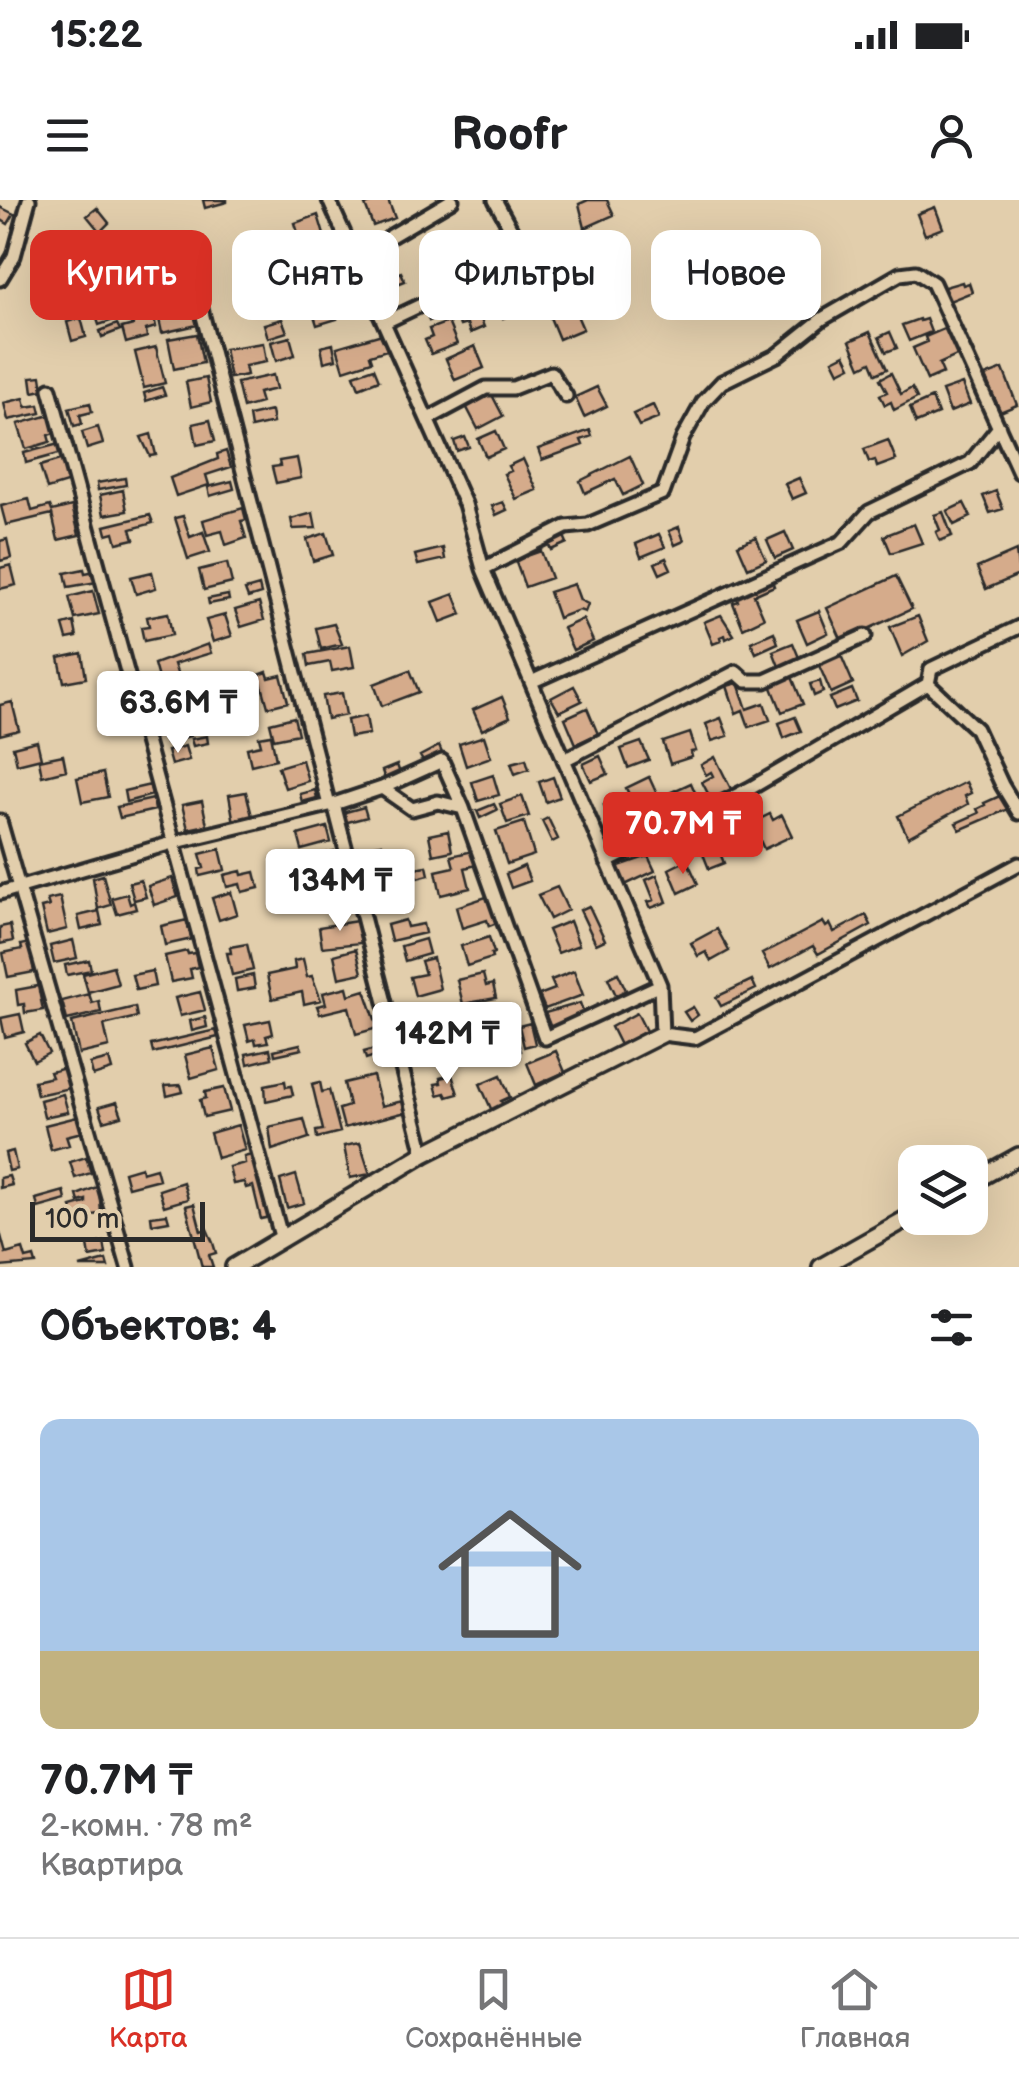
<!DOCTYPE html>
<html lang="ru">
<head>
<meta charset="utf-8">
<style>
  :root { --surface:#fff; --page:#f2f2f2; --text:#202124; --muted:#757577; --line:#e0e0e0; --accent:#d93025 }
  body { margin:0; font-family:"Balsamiq Sans",sans-serif; background:var(--page); color:var(--text); height:100vh; display:flex; flex-direction:column; font-size:38px; white-space:nowrap }
  * { box-sizing:border-box; margin:0 }
  p { font-size:32px; color:var(--muted) }
  .icon { flex:none; width:55px; height:55px; fill:none; stroke:currentColor; stroke-width:2; stroke-linecap:round; stroke-linejoin:round }
  .map { position:relative; height:1067px; overflow:hidden }
  .details { display:flex; flex-direction:column; background:var(--surface); flex:1 }
  .details>* { flex:none }
  .top-card { position:absolute; left:30px; top:30px; width:960px; height:90px; display:flex; gap:20px }
  .fabs { position:absolute; left:898px; top:945px; display:grid; gap:20px }
  .fabs a { display:grid; place-items:center; width:90px; height:90px; border-radius:20px; background:var(--surface); box-shadow:0 10px 40px #0002; font-size:50px }
  .scale { position:absolute; left:30px; bottom:25px; width:175px; box-sizing:border-box; padding-left:10px; border:5px solid #2b2b2b; border-top:0; font-size:28px; line-height:35px; white-space:nowrap; color:#2b2b2b; -webkit-text-stroke:8px #e2ceac; paint-order:stroke }
  .price { position:absolute; translate:-50% -85px; padding:0 22px; border-radius:10px; background:#fff; color:#222; font-size:32px; line-height:65px; filter:drop-shadow(0 2px 5px #0008) }
  .price::after { content:''; position:absolute; left:50%; top:60px; width:30px; height:22px; margin-left:-15px; background:inherit; clip-path:polygon(0 0,100% 0,50% 100%) }
  .price.on { background:var(--accent); color:#fff }
  ul { padding:0; list-style:none }
  li { display:grid; align-content:center; gap:20px; height:530px; padding:0 40px }
  li+li { border-top:2px solid var(--line) }
  li span { display:grid; place-items:center; height:310px; border-radius:20px; color:#555 }
  li>.icon { margin-inline-start:auto }
  span .icon { width:180px; height:180px; fill:#fffc; stroke-width:1 }
  li b { font-size:42px }
  h2 { display:flex; justify-content:space-between; align-items:center; height:120px; padding:0 40px; font-size:42px }
  .pill { padding:0 35px; border-radius:20px; background:var(--surface); box-shadow:0 10px 40px #0002; font-size:35px; line-height:90px }
  .pill.on { background:var(--accent); color:#fff }
  .status { display:flex; justify-content:space-between; align-items:center; height:70px; padding:0 50px; background:var(--surface); direction:ltr }
  .status svg { height:28px; fill:currentColor }
  header { display:flex; justify-content:space-between; align-items:center; height:130px; padding:0 40px; background:var(--surface); font-size:45px; font-weight:800 }
  .tabs { display:flex; justify-content:space-around; align-items:center; height:140px; border-top:2px solid var(--line); background:var(--surface); font-size:28px; color:var(--muted) }
  .tabs a { display:grid; justify-items:center; gap:5px }
  .tabs .on { color:var(--accent) }
  .map>svg:first-child { display:block }
</style>
</head>
<body>
<div class="status"><b>15:22</b><svg viewBox="0 0 49 12"><path d="M0 12V9h3v3zM5 12V6h3v6zM10 12V3h3v9zM15 12V0h3v12zM26 1h20v11H26zM47 4h2v5h-2z"/></svg></div>
<header><svg class="icon" aria-label="menu" viewBox="0 0 24 24"><path d="M4 6h16M4 12h16M4 18h16"/></svg>Roofr<svg class="icon" aria-label="person" viewBox="0 0 24 24"><circle cx="12" cy="8" r="4"/><path d="M4 21q1-7 8-7t8 7"/></svg></header>
<div class="map">
<svg width="1019" height="1067" viewBox="0 0 1019 1067">
  <rect width="100%" height="100%" fill="#e2ceac"/>
  <filter id="ink" filterUnits="userSpaceOnUse"><feTurbulence type="fractalNoise" baseFrequency=".01" numOctaves="2"/><feDisplacementMap in="SourceGraphic" scale="20" xChannelSelector="R" yChannelSelector="G"/><feConvolveMatrix kernelMatrix="1 2 1 2 8 2 1 2 1" color-interpolation-filters="sRGB"/></filter>
  <g filter="url(#ink)">
    <path fill="#d5ab8b" stroke="#2b2b2b" stroke-width="2.5" d="M203,0H227V2L205,8Z
      M379,0H388L395,18L373,26L365,5Z
      M588,0H607L614,15L585,28L579,4Z
      M0,7L14,14L8,24L0,19Z
      M935,7L943,28L925,35L917,14Z
      M97,8L109,23L100,32L87,16Z
      M318,15L324,35L301,43L295,23Z
      M501,25L507,39L493,45L487,31Z
      M65,32L76,49L66,56L54,39Z
      M455,46L461,61L436,72L430,58Z
      M140,50L145,65L135,68L131,53Z
      M588,51L611,103L599,108L589,86L580,90L567,61Z
      M318,55L323,71L300,79L295,62Z
      M175,63L180,81L152,88L148,70Z
      M401,72L405,81L385,89L381,80Z
      M553,76L561,95L543,102L532,84Z
      M131,79L135,94L117,100L112,85Z
      M962,82L963,85L969,83L972,92L947,102L941,88Z
      M262,84L264,99L245,102L243,87Z
      M104,86L107,94L95,99L91,92Z
      M511,87L521,110L503,118L493,96Z
      M279,88L282,100L274,101L271,89Z
      M472,97L484,127L470,133L467,124L460,126L452,105Z
      M128,103L132,114L99,125L94,110Z
      M333,103L337,119L317,125L312,109Z
      M441,104L445,114L429,121L425,111Z
      M573,106L583,129L559,139L549,115Z
      M194,111L197,125L162,133L159,119Z
      M154,117L156,127L146,130L147,137L126,143L122,128L133,125L132,121Z
      M81,118L86,137L72,141L67,122Z
      M282,119L287,132L268,138L264,124Z
      M919,119L920,121L926,119L931,132L909,141L902,125Z
      M448,122L457,144L431,154L425,140L432,137L429,129Z
      M117,124L120,130L102,137L100,131Z
      M946,128L959,155L939,164L943,173L927,180L913,148L927,142L925,137Z
      M870,132L887,169L876,174L871,162L861,167L850,141Z
      M890,132L897,148L886,152L879,137Z
      M197,134L203,163L174,169L168,139Z
      M382,134L387,150L370,155L372,161L344,170L337,147Z
      M290,137L295,155L276,161L271,142Z
      M263,143L266,162L245,166L247,175L230,178L224,149Z
      M333,144L336,159L324,162L321,147Z
      M475,146L484,168L455,180L446,159Z
      M156,147L165,183L144,188L135,152Z
      M845,154L851,166L839,172L833,160Z
      M374,168L379,180L359,188L354,175Z
      M1003,169L1017,205L1000,212L985,176Z
      M891,173L901,194L912,188L917,198L894,210L891,202L885,205L880,195L887,192L880,179Z
      M273,175L276,189L258,193L261,203L243,208L237,183Z
      M41,176L43,190L33,192L31,177Z
      M206,178L211,202L191,207L186,182Z
      M962,184L970,204L950,212L942,191Z
      M162,187L165,195L146,201L144,193Z
      M597,187L607,206L584,217L575,197Z
      M491,193L503,216L478,229L466,206Z
      M24,198L26,207L39,205L41,213L8,220L4,203Z
      M932,198L938,214L916,223L910,208Z
      M90,203L92,212L80,215L82,224L74,226L69,208Z
      M653,205L659,218L639,226L633,214Z
      M271,211L273,223L251,228L249,216Z
      M50,215L55,233L48,235L50,242L26,249L18,224Z
      M210,220L215,241L197,245L193,224Z
      M98,227L103,244L87,249L82,232Z
      M590,230L592,236L581,240L583,245L542,260L538,249Z
      M496,231L504,249L486,257L478,239Z
      M151,234L156,255L150,256L141,237Z
      M465,237L469,247L457,251L454,241Z
      M888,240L896,260L877,267L875,260L869,262L864,249Z
      M59,244L62,253L26,263L24,253Z
      M226,251L231,267L206,275L209,285L176,296L170,278L218,259L217,254Z
      M630,256L643,285L623,295L615,279L585,293L580,281Z
      M297,258L301,278L276,283L272,267L280,266L279,261Z
      M63,259L70,282L47,289L40,266Z
      M523,259L537,290L516,299L504,274L511,271L508,266Z
      M125,278L126,285L98,290L97,283Z
      M799,278L806,293L792,299L785,284Z
      M232,281L234,289L210,296L208,287Z
      M123,290L127,311L104,315L100,295Z
      M996,291L1003,309L990,313L983,296Z
      M29,299L32,311L50,306L52,311L72,306L79,335L58,340L52,314L6,325L1,306Z
      M503,302L507,310L496,315L492,306Z
      M964,303L971,317L954,325L947,311Z
      M243,308L246,320L241,321L246,338L226,345L222,331L207,335L203,320Z
      M943,312L952,336L940,341L936,332L940,330L934,315Z
      M313,313L316,328L293,329L291,319Z
      M150,315L153,323L131,329L134,339L117,343L114,332L107,334L105,326Z
      M183,316L190,337L203,332L210,352L188,359L175,318Z
      M914,324L922,343L891,353L884,336Z
      M679,327L684,341L675,345L669,331Z
      M785,332L793,350L775,358L767,340Z
      M326,333L333,355L313,361L307,339Z
      M563,334L567,343L551,350L547,341Z
      M659,334L665,347L641,357L636,344Z
      M756,337L766,360L748,368L738,345Z
      M7,339L11,358L0,361V341Z
      M443,348L445,359L418,365L415,355Z
      M541,351L551,378L525,387L515,360Z
      M1016,351L1019,375L986,389L977,368Z
      M666,358L671,369L660,374L655,363Z
      M227,363L232,383L204,390L199,370Z
      M11,365L16,385L0,389V368Z
      M84,369L85,373L95,371L97,382L68,387L65,373Z
      M152,372L156,388L136,394L131,377Z
      M896,376L912,409L842,441L827,408Z
      M772,380L774,386L754,395L764,418L743,428L733,403L738,401L736,395Z
      M574,384L580,400L588,404L585,412L579,410L558,418L549,392Z
      M259,386L261,394L248,398L245,390Z
      M93,391L99,414L75,419L69,397Z
      M454,394L462,414L441,422L433,402Z
      M228,395L229,400L209,404L208,399Z
      M259,403L264,420L241,427L235,410Z
      M819,411L828,433L807,443L797,420Z
      M168,413L172,435L144,441L141,427L149,426L147,417Z
      M225,415L232,436L213,442L206,420Z
      M721,415L734,435L726,439L725,435L720,437L721,441L713,444L704,422Z
      M918,416L928,441L902,456L890,427Z
      M583,419L593,441L573,450L563,428Z
      M74,422L77,437L67,439L63,425Z
      M334,424L342,444L321,449L316,428Z
      M774,432L778,443L756,453L751,442Z
      M793,443L800,460L780,469L773,451Z
      M208,444L211,453L174,464L178,476L159,482L154,464Z
      M350,446L354,467L332,471L330,462L309,466L307,454Z
      M82,453L86,478L64,482L59,458Z
      M840,453L853,483L831,493L818,463Z
      M410,470L419,492L382,506L374,484Z
      M267,472L269,478L281,475L288,502L268,507L259,475Z
      M792,477L803,504L782,512L771,485Z
      M820,481L823,492L814,496L810,484Z
      M738,483L747,509L764,503L770,520L749,527L743,510L736,513L727,486Z
      M171,486L173,498L162,501L159,489Z
      M574,486L582,501L559,512L551,498Z
      M852,489L857,501L835,510L830,498Z
      M342,493L346,515L327,519L323,496Z
      M502,497L510,517L482,530L473,510Z
      M177,501L180,511L170,514L172,519L163,521L159,507Z
      M12,502L19,530L0,535V505Z
      M587,508L598,534L576,544L565,518Z
      M366,516L369,534L350,537L347,520Z
      M294,517L298,534L274,539L270,523Z
      M795,517L801,531L784,538L779,523Z
      M721,518L728,536L712,541L706,524Z
      M184,519L190,536L166,543L161,526Z
      M690,533L696,551L691,552L692,557L670,564L663,542Z
      M271,535L276,559L251,565L247,548L261,545L259,537Z
      M207,536L208,543L193,546L191,539Z
      M484,536L491,557L466,566L459,544Z
      M37,541L41,558L17,564L13,547Z
      M641,542L649,560L628,568L621,549Z
      M185,546L189,560L171,565L167,551Z
      M439,546L442,553L424,563L420,556Z
      M63,555L66,570L42,576L39,560Z
      M600,556L608,574L591,581L583,564Z
      M715,557L733,593L713,603L702,582L713,576L711,572L706,575L701,565Z
      M526,559L529,569L515,574L511,563Z
      M302,560L308,581L285,588L278,567Z
      M397,565L400,573L385,579L382,571Z
      M103,573L108,597L82,602L77,578Z
      M493,575L499,595L478,601L472,582Z
      M553,577L560,597L546,602L539,582Z
      M649,577L661,603L638,613L626,588Z
      M966,582L971,593L965,596L968,604L908,637L898,616Z
      M691,583L701,606L681,614L671,592Z
      M150,585L152,595L126,602L124,591Z
      M315,590L317,598L302,602L300,594Z
      M246,592L253,620L234,623L229,595Z
      M1002,595L1008,609L960,630L956,623L979,613L977,609L985,605L984,603Z
      M522,596L529,616L507,623L500,604Z
      M153,599L155,610L120,618L117,607Z
      M624,599L631,620L611,627L604,605Z
      M202,601L207,625L188,629L182,605Z
      M494,604L497,610L480,618L477,611Z
      M666,606L673,622L661,628L658,610Z
      M364,607L367,617L344,623L342,613Z
      M742,610L751,634L732,642L722,618Z
      M770,614L773,620L782,615L792,636L764,649L752,623Z
      M548,618L558,639L552,642L542,621Z
      M524,622L534,655L507,664L496,631Z
      M327,627L331,642L302,650L298,635Z
      M448,631L452,651L433,655L429,635Z
      M716,643L724,663L709,669L701,649Z
      M382,644L389,669L358,679L353,649Z
      M220,649L225,670L200,676L199,669L204,668L200,654Z
      M334,651L336,658L298,670L295,662Z
      M473,651L476,665L465,668L470,688L441,695L436,671L454,667L451,656Z
      M648,656L655,671L625,685L616,667Z
      M687,660L698,684L679,693L669,669Z
      M330,665L335,696L307,701L303,681L315,679L312,668Z
      M427,666L429,675L417,678L415,668Z
      M524,666L530,681L511,688L506,674Z
      M241,671L242,675L255,672L259,688L242,692L240,684L227,687L224,675Z
      M403,674L407,694L377,697L374,680Z
      M103,675L111,705L98,709L93,678Z
      M657,675L667,702L651,708L648,702L654,700L646,680Z
      M172,678L178,697L154,705L148,686Z
      M141,680L146,697L134,700L129,683Z
      M557,687L568,710L550,719L538,695Z
      M231,692L237,714L219,720L212,698Z
      M127,694L130,704L134,702L136,709L117,714L112,698Z
      M489,696L497,723L489,726L487,720L462,728L456,707Z
      M60,697L67,729L47,734L41,708L49,706L47,700Z
      M589,706L605,740L596,744L580,710Z
      M99,711L102,725L81,730L78,716Z
      M866,715L871,725L818,754L813,746L770,769L762,754L823,722L826,727L830,724L834,732Z
      M187,720L192,739L165,745L161,726Z
      M405,720L407,727L423,724L425,733L391,741L387,725Z
      M357,721L361,743L322,747L319,727Z
      M570,721L579,745L558,753L548,730Z
      M10,725L13,741L0,744V727Z
      M717,729L729,751L711,761L706,752L698,756L691,743Z
      M489,737L494,753L491,754L492,758L467,766L461,746Z
      M425,739L429,754L405,761L401,746Z
      M73,740L77,758L54,763L50,746Z
      M29,743L34,772L8,777L3,753L22,749L21,745Z
      M247,744L253,770L232,775L227,753H231L230,747Z
      M356,749L362,773L339,778L334,755Z
      M187,751L188,754L195,753L198,767L190,769L192,778L171,782L165,756Z
      M433,758L440,789L415,796L410,777L425,774L421,761Z
      M303,759L307,777L312,776L321,800L304,804L302,792L272,799L267,775L295,769L294,761Z
      M89,760L91,770L67,775L65,765Z
      M113,766L118,784L88,792L83,774Z
      M152,771L155,786L136,790L132,775Z
      M574,771L583,795L545,809L539,795L555,789L551,780Z
      M618,773L626,790L616,795L608,778Z
      M483,774L486,786L493,784L496,798L463,804L457,780Z
      M253,775L255,788L237,791L235,779Z
      M752,780L756,789L721,806L716,797Z
      M38,786L43,810L25,813L24,804L18,805L16,790Z
      M347,787L349,795L365,790L378,828L356,834L349,807L320,814L317,806L326,804L323,793Z
      M200,792L205,810L180,816L175,798Z
      M89,794L92,803L99,801L101,812L67,820L62,801Z
      M580,803L584,815L551,828L545,813Z
      M135,807L137,817L104,825L109,847L79,854L72,822Z
      M440,807L444,824L422,828L418,812Z
      M693,807L698,815L690,821L684,812Z
      M637,813L646,831L620,845L611,827Z
      M20,814L24,832L5,837L1,818Z
      M205,817L207,827L192,831L190,821Z
      M270,820L273,834L266,836L268,842L256,844L255,839L249,841L245,825Z
      M530,823L535,844L524,847L519,826Z
      M452,825L456,843L441,846L437,829Z
      M216,830L218,837L153,853L151,845Z
      M515,830L521,851L502,858L495,837Z
      M40,835L49,853L34,861L25,843Z
      M300,844L302,849L275,855L274,850Z
      M213,848L219,870L191,878L185,855Z
      M379,848L381,854L366,859L364,852Z
      M270,849L272,858L248,864L246,854Z
      M556,851L565,872L536,885L527,863Z
      M109,859L112,870L93,876L90,864Z
      M65,868L70,888L37,895L34,881L52,877L50,872Z
      M452,875L458,894L447,897L445,893L438,895L435,884L441,883L440,878Z
      M501,875L510,897L501,901L504,906L492,911L480,884Z
      M373,876L381,906L403,901L406,912L344,928L339,909L349,906L344,883Z
      M285,881L286,887L291,886L293,895L266,901L265,885Z
      M320,882L322,892L329,890L340,932L317,938L316,931L323,930L312,884Z
      M181,885L183,892L167,896L165,886Z
      M224,888L230,911L204,917L200,900L206,898L205,892Z
      M63,894L68,912L44,917L40,900Z
      M117,902L122,916L104,921L99,907Z
      M77,917L82,932L66,936L69,945L51,950L45,925Z
      M304,919L309,938L272,950L269,927Z
      M238,925L245,950L217,958L210,933Z
      M360,943L370,974L350,978L344,946Z
      M13,951L17,969L9,971L5,953Z
      M255,954L270,1017L261,1019L253,986L246,988L244,982L233,984L229,967L245,963L244,957Z
      M86,957L91,973L75,978L70,962Z
      M141,967L142,972L156,968L159,979L128,987L124,972Z
      M296,975L304,1003L287,1008L280,980Z
      M9,976L12,985L0,988V978Z
      M183,982L188,999L164,1006L159,990Z
      M99,986L101,1013L75,1020L71,1007L86,1003V1000L79,1002L77,995Z
      M64,991L66,1000L38,1008L36,999Z
      M194,1004L201,1031L207,1029L213,1043L216,1053L209,1055L213,1067H202L186,1006Z
      M167,1014L169,1021L152,1024L151,1016Z
      M0,1032L6,1054L23,1049L26,1059L34,1057L36,1064L0,1067Z
      M104,1042L106,1054L90,1057L88,1045Z
      M106,1060L108,1067H80Z"/>
    <g fill="none" stroke-linecap="round" stroke-linejoin="round">
      <defs>
        <path id="street" d="M329,0L465,304L483,369L660,785
          M189,62L329,605L334,604L424,954
          M360,68L391,36L452,0
          M0,79L14,56L29,0
          M385,122L512,62V31L495,0
          M50,189L282,1040
          M428,219L486,188H513L551,173L566,196
          M483,369L566,327L588,325L663,293L683,238L703,202L722,182L777,155L822,119L900,74L916,72L933,83L1019,272
          M1019,427L931,469L928,484L976,529L1002,585L1019,613
          M531,482L842,342L869,312L970,263L999,227
          M564,560L736,472L746,481H765L865,436
          M382,588L442,561L463,608
          M334,604L382,588L412,609L438,602L463,608L545,838L660,785L662,834L695,838L1019,664
          M0,621L128,1067
          M607,662L751,588L928,484
          M0,693L172,643L329,605"/>
        <path id="secondary" d="M970,983L1019,956
          M234,1067L424,954L662,834
          M821,1067L915,1014"/>
      </defs>
      <use href="#street" stroke="#2b2b2b" stroke-width="19"/>
      <use href="#secondary" stroke="#2b2b2b" stroke-width="22"/>
      <use href="#street" stroke="#e2ceac" stroke-width="11"/>
      <use href="#secondary" stroke="#e2ceac" stroke-width="15"/>
    </g>
  </g>
</svg>
<div class="fabs">
<a><svg class="icon" aria-label="layers" viewBox="0 0 24 24"><path d="M12 4l9 5-9 5-9-5zM3 14l9 5 9-5"/></svg></a>
</div>
<div class="scale">100 m</div>
<b class="price" style="left:178px;top:556px">63.6M ₸</b>
<b class="price on" style="left:683px;top:677px">70.7M ₸</b>
<b class="price" style="left:340px;top:734px">134M ₸</b>
<b class="price" style="left:447px;top:887px">142M ₸</b>
<div class="top-card">
<a class="pill on">Купить</a>
<a class="pill">Снять</a>
<a class="pill">Фильтры</a>
<a class="pill">Новое</a>
</div>
</div>
<section class="details">
<h2>Объектов: 4<svg class="icon" aria-label="filters" viewBox="0 0 24 24"><path d="M4 7h16M4 17h16"/><circle cx="9" cy="7" r="2"/><circle cx="15" cy="17" r="2"/></svg></h2>
<ul>
<li><span style="background:linear-gradient(#a9c7e8 75%,#c2b280 0)"><svg class="icon" aria-label="home" viewBox="0 0 24 24"><path d="M3 11l9-7 9 7M6 9v11h12V9"/></svg></span><div><b>70.7M ₸</b><p>2-комн. · 78 m²</p><p>Квартира</p></div></li>
</ul>
</section>
<nav class="tabs">
<a class="on"><svg class="icon" aria-label="map" viewBox="0 0 24 24"><path d="M3 6l6-2 6 2 6-2v14l-6 2-6-2-6 2zM9 4v14M15 6v14"/></svg>Карта</a>
<a><svg class="icon" aria-label="saved" viewBox="0 0 24 24"><path d="M7 4h10v16l-5-4-5 4z"/></svg>Сохранённые</a>
<a><svg class="icon" aria-label="home" viewBox="0 0 24 24"><path d="M3 11l9-7 9 7M6 9v11h12V9"/></svg>Главная</a>
</nav>
</body>
</html>
